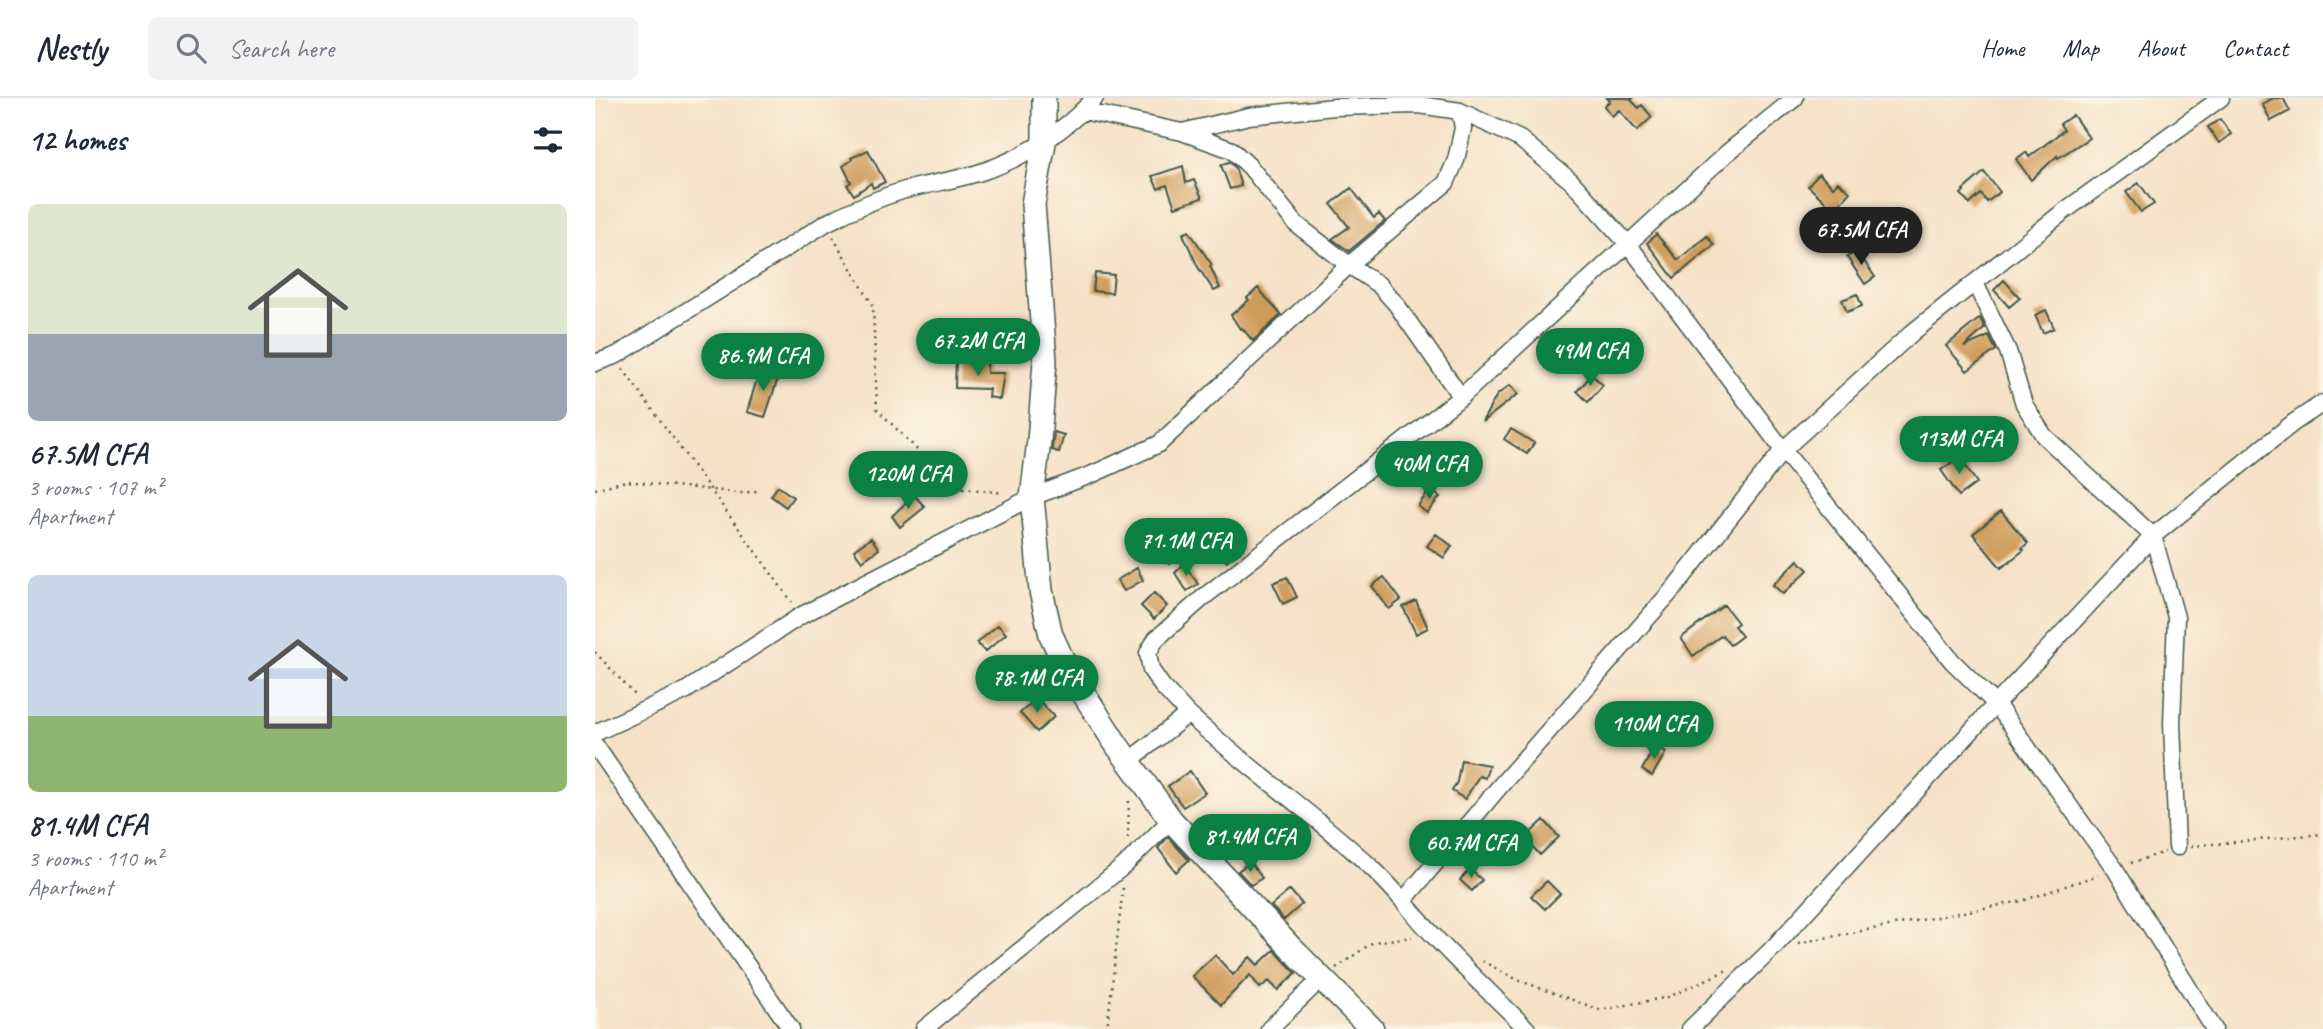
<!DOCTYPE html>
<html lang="en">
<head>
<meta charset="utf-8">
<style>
  :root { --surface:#fff; --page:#f2f2f3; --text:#1f2937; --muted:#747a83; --line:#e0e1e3; --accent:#0b8043 }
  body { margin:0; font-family:Caveat,sans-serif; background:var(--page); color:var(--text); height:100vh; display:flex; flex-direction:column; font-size:26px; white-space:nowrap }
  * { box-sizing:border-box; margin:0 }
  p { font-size:23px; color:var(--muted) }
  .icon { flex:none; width:38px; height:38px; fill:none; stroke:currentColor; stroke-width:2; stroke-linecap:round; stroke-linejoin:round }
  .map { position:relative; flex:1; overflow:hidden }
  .drawer { display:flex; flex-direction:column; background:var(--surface); width:595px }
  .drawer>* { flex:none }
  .price { position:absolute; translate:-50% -60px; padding:0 16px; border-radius:24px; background:var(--accent); color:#fff; font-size:23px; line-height:46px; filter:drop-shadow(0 2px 4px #0008) }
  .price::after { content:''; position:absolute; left:50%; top:42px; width:21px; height:16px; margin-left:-10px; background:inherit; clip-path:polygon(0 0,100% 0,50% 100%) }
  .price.current { background:#222; color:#fff }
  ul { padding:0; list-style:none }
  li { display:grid; align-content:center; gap:14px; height:371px; padding:0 28px }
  li span { display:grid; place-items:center; height:217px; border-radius:10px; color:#555 }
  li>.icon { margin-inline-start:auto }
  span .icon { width:126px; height:126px; fill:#fffc; stroke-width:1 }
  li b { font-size:30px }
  h2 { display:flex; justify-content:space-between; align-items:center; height:84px; padding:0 28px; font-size:30px }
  header { display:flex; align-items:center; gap:42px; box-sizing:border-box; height:98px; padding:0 35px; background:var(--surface); border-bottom:2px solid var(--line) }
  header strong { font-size:33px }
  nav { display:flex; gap:38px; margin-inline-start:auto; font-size:24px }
  .search { width:490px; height:63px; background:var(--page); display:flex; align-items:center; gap:18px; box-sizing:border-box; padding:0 24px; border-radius:10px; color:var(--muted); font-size:26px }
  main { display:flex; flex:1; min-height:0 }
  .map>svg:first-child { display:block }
</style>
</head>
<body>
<header>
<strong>Nestly</strong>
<div class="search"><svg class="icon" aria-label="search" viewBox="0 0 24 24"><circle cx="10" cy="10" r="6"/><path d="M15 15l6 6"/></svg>Search here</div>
<nav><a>Home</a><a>Map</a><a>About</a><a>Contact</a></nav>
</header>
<main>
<section class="drawer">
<h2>12 homes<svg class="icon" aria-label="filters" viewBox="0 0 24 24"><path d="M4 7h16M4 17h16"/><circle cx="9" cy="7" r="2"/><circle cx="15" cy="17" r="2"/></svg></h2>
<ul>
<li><span style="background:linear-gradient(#dfe7d0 60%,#9aa5b1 0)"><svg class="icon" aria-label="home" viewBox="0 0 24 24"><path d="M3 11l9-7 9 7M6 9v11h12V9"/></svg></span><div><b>67.5M CFA</b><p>3 rooms · 107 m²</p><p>Apartment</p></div></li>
<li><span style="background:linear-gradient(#c9d6e8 65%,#8fb573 0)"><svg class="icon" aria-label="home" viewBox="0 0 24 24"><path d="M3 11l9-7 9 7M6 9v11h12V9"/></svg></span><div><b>81.4M CFA</b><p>3 rooms · 110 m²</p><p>Apartment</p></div></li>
</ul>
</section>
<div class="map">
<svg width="1728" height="931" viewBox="0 0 1728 931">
  <rect width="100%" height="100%" fill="#fcf5e5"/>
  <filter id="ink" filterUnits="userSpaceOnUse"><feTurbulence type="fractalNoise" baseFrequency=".0143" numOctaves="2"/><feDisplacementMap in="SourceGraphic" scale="14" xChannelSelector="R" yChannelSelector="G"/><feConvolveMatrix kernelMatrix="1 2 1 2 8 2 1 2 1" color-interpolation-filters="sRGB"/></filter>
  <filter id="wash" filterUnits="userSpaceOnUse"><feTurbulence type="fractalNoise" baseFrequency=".00686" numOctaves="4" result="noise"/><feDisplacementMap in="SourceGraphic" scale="28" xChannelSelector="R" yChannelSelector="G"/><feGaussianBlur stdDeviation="1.57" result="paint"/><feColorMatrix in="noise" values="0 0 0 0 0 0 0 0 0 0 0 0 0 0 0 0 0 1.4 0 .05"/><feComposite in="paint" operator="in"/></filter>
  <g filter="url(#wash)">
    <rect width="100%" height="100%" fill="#f5e1c6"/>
    <g id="blocks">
      <path fill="#cf9b58" d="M1012,0H1038L1036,2L1044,10L1047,7L1057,19L1042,33L1024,12L1017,18L1009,8L1015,3Z
        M1678,0H1688L1695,13L1676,23L1667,6Z
        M1478,17L1494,40L1463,60L1462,58L1436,82L1421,61L1431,54L1434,59L1469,32L1465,26Z
        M1625,21L1636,36L1624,45L1613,29Z
        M273,52L290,84L278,90L276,85L259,97L252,87L256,84L248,68L257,62L256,60Z
        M634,64L640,69L646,88L635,91L626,67Z
        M588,68L591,85L599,82L607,100L580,109L572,87L563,91L557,78Z
        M1389,74L1405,94L1392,104L1386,96L1375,106L1366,96L1369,93L1368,92Z
        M1224,76L1238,89L1243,84L1255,94L1239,112L1213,88Z
        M1544,85L1559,106L1546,114L1531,94Z
        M756,90L779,120L784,116L790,123L754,153L737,141L754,129L736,106Z
        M594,133L617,167L615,168L625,190L619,193L603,169L588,136Z
        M1061,136L1083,162L1112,138L1119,147L1079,180L1052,145Z
        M1262,153L1280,179L1270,186L1252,159Z
        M500,175L519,177L517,195L498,193Z
        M1409,182L1425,200L1414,209L1399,192Z
        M663,190L686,217L658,243L647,230L645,231L636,217L654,202L652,200Z
        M1262,196L1267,208L1252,214L1247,202Z
        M1451,212L1459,230L1448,235L1440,217Z
        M1385,220L1390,230L1369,249L1394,238L1401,252L1372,273L1351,248Z
        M361,262L392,263V275H409L405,301L393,299L394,291L360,290Z
        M165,271L184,277L170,319L152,314Z
        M997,277L1008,287L993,304L982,293Z
        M915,287L923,296L887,324L902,297Z
        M916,331L939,345L932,356L909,341Z
        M459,334L469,337L464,354L457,352Z
        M1365,359L1382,385L1364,398L1346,372Z
        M183,388L198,399L191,409L176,398Z
        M835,391L845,399L832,415L823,408Z
        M319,397L330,409L305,429L297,418Z
        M1406,413L1433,445L1427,450L1429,452L1406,470L1378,436Z
        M573,430L578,437L585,431L596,447L583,456L586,460L574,466L573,464L570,465L555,443Z
        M841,436L857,448L849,460L832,448Z
        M276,440L284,451L267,463L259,452Z
        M640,440L648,451L631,463L624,453Z
        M1203,462L1213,472L1188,496L1178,487Z
        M589,466L603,486L592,493L580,475Z
        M542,470L548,482L529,493L522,482Z
        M692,479L702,499L688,506L678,485Z
        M789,479L806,502L794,511L777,488Z
        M559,495L572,508L559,521L546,508Z
        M821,503L833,530L821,536L808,509Z
        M1129,507L1143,525L1139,528L1147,538L1135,547L1127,537L1098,558L1086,540Z
        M403,527L411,536L390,554L382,545Z
        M442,600L459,619L442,634L425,615Z
        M1060,648L1071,654L1057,678L1047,672Z
        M866,662L894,667L890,680L884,678L870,701L857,693L862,684Z
        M595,673L610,695L588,709L573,688Z
        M949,722L964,739L945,757L930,740Z
        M689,733L696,743L682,753L675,743Z
        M573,739L594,762L581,774L563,750Z
        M655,764L667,780L656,787L643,773Z
        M875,771L887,782L877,793L865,782Z
        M952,783L965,796L950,811L936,798Z
        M695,792L707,806L689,822L676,808Z
        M679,852L701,875L683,892L674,883L665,890L655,877L626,907L597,878L620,857L638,877L655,859L663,867Z"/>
    </g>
  </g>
  <g filter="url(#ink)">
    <use href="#blocks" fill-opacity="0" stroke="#3f564a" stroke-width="2"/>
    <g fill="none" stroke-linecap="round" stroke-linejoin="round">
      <defs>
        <path id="street" d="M488,13L587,34L637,52L655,69L701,126L754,167L784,187L801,206L866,299
          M587,34L654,18L739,9L824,7L865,13L925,41L976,83L1033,146L1188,352L1357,563L1401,606L1520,771L1619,931
          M1380,185L1413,253L1429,306L1449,338L1558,438L1581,519L1577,625L1582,749
          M0,265L22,257L231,125C256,112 283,100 310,92C336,85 363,82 389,73C431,59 469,33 500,0
          M593,616C653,670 719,716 777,770C800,791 817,815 838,837C868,870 901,900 932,931
          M0,635L90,593L207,517L437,399L498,376L564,346L754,167L851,85L861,62L868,30L865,13
          M0,647L196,931
          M534,663L593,616L567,588L556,572L553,555L561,541L610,498L866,299L1132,55L1200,0
          M809,802L906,687L1080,489L1188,352L1318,234L1468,114L1626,0
          M329,931L530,767L576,722
          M674,931L727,880
          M1095,931L1178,850L1401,606L1558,438L1698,325L1728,305"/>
        <path id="secondary" d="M449,0V45L438,106L450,263L444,343L437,399L446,493L456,537L469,565L521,646L576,722L697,851L777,931"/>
      </defs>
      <use href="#street" stroke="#3f564a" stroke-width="19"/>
      <use href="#secondary" stroke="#3f564a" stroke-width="26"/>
      <path stroke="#3f564a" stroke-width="2.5" stroke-dasharray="2 5" stroke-linecap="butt" d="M238,139L278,208L282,311L359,389L409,395
        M28,271L197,504
        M264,362L336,367
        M0,391L31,383L146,395L162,393
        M0,554L41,598
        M533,740L534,698
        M1596,748L1728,736
        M1536,765L1570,754
        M1203,845L1427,803L1503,777
        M887,863L923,882L1005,912L1074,899L1132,872
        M741,870L778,844L817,839
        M512,931L528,789"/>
      <use href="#street" stroke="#fff" stroke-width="16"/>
      <use href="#secondary" stroke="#fff" stroke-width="23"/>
    </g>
  </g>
</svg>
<b class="price current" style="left:1266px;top:169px">67.5M CFA</b>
<b class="price" style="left:383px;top:280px">67.2M CFA</b>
<b class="price" style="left:995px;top:290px">49M CFA</b>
<b class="price" style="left:168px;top:295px">86.9M CFA</b>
<b class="price" style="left:1364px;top:378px">113M CFA</b>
<b class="price" style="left:834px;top:403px">40M CFA</b>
<b class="price" style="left:313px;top:413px">120M CFA</b>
<b class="price" style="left:591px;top:480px">71.1M CFA</b>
<b class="price" style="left:442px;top:617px">78.1M CFA</b>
<b class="price" style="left:1059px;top:663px">110M CFA</b>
<b class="price" style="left:655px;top:776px">81.4M CFA</b>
<b class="price" style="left:876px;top:782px">60.7M CFA</b>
</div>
</main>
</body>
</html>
